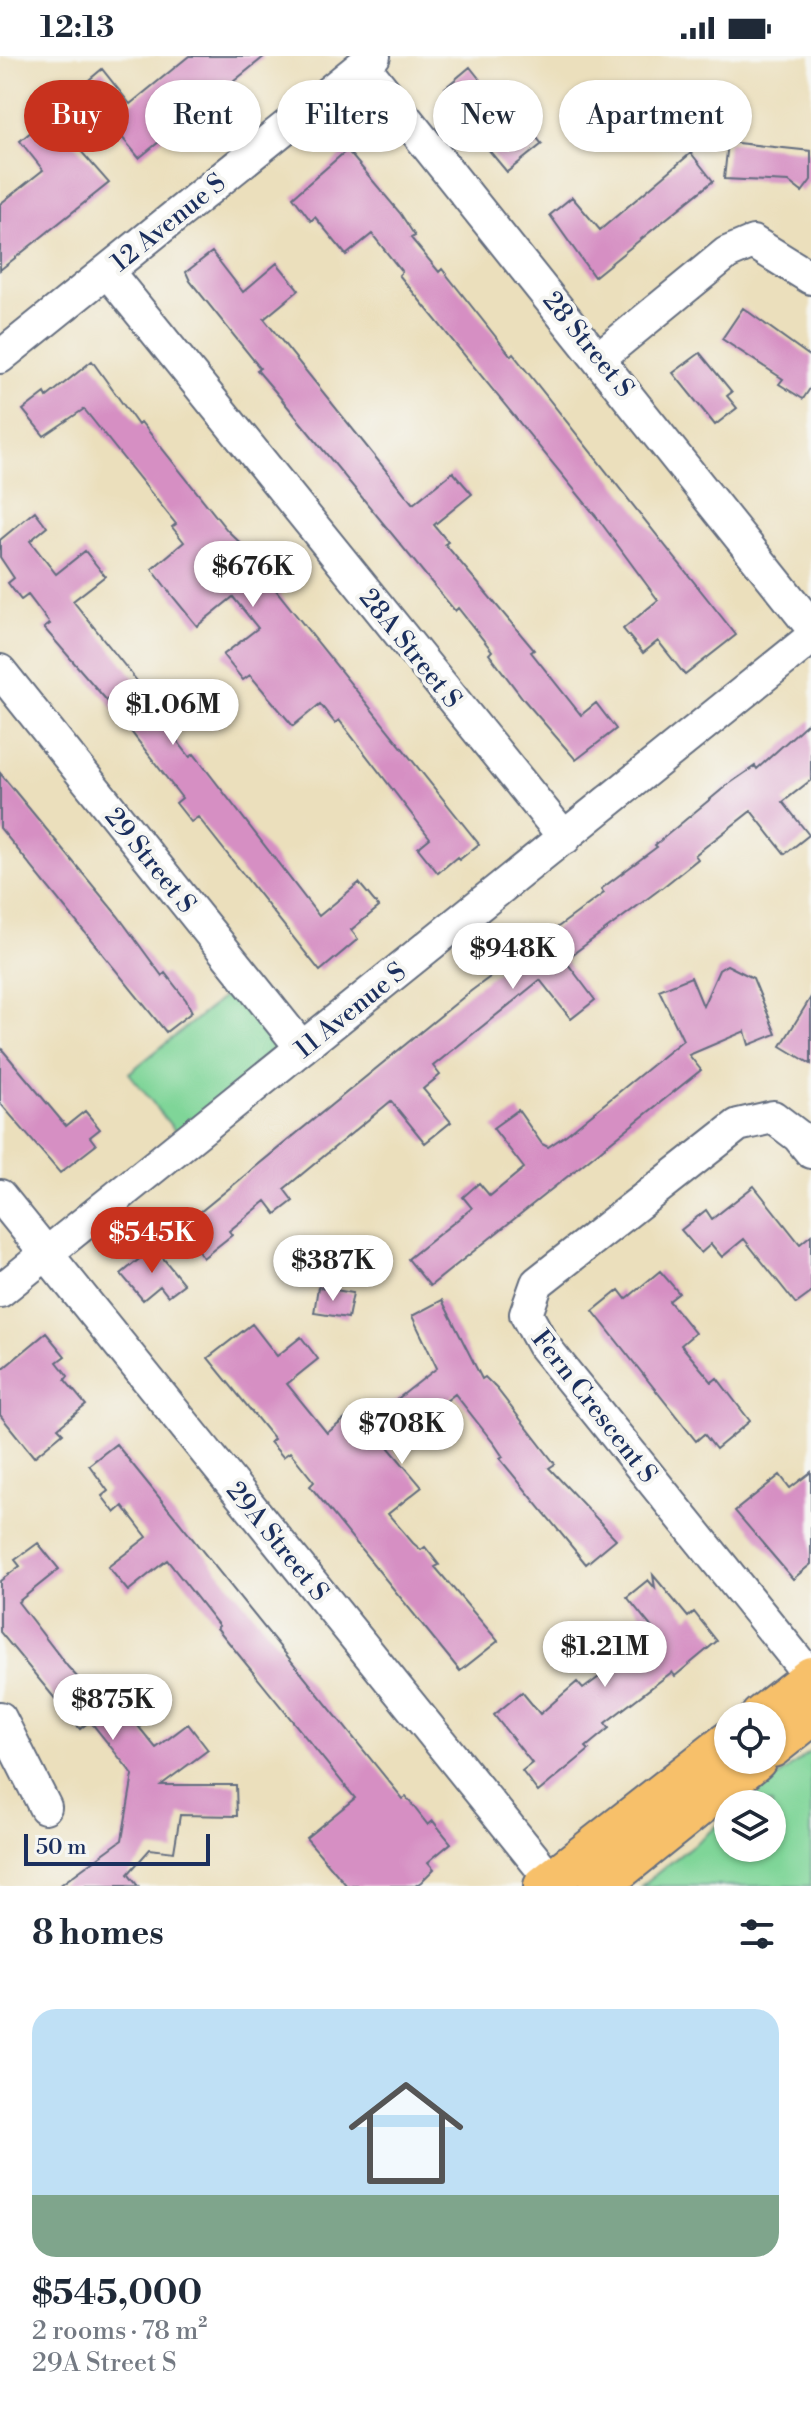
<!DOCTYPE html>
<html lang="en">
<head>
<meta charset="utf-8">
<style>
  :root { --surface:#fff; --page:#f6f6f7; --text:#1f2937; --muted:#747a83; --accent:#c8321e }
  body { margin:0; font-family:"Libre Bodoni",serif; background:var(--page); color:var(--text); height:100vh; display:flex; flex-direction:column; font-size:30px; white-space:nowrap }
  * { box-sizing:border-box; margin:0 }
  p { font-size:26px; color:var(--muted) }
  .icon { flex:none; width:44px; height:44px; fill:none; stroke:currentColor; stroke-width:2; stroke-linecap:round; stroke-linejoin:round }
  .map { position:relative; height:1830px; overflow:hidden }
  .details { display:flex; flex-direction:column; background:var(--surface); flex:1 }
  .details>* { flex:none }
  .banner { position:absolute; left:24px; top:24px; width:764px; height:72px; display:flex; gap:16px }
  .controls { position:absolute; left:714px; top:1646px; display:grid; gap:16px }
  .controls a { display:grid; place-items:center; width:72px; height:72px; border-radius:50%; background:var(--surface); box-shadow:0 2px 6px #0004; font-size:40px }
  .scale { position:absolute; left:24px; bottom:20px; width:186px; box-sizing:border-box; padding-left:8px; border:4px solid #1b2f5e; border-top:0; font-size:22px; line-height:28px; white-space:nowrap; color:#1b2f5e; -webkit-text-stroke:6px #f6f6f2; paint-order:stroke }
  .price { position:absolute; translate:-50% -68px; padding:0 18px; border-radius:28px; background:#fff; color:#222; font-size:26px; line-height:52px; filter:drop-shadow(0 2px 4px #0008) }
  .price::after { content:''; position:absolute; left:50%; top:48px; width:24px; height:18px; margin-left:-12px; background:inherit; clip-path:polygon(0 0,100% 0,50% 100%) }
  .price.on { background:var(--accent); color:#fff }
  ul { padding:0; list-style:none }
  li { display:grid; align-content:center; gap:16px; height:424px; padding:0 32px }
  li span { display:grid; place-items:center; height:248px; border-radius:24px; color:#555 }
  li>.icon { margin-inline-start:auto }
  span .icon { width:144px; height:144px; fill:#fffc; stroke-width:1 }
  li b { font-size:34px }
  h2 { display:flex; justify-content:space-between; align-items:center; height:96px; padding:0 32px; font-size:34px }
  .chip { padding:0 28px; border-radius:36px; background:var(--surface); box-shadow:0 2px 6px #0004; font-size:28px; line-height:72px }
  .chip.on { background:var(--accent); color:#fff }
  .status { display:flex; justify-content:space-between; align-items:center; height:56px; padding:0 40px; background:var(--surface); direction:ltr }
  .status svg { height:22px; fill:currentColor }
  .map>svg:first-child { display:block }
</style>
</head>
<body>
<div class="status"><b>12:13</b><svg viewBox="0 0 49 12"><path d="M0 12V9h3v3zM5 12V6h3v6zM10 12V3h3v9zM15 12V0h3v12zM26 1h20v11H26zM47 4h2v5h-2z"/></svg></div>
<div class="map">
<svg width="811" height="1830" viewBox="0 0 811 1830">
  <rect width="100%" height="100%" fill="#f6f6f2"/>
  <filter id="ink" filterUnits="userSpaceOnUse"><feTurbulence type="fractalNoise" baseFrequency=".0125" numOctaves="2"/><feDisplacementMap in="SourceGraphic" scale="16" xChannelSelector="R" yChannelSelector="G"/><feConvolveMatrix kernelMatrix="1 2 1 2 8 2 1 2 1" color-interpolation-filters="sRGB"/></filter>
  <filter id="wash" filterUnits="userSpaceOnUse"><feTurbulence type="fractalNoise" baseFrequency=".006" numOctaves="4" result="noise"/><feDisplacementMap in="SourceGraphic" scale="32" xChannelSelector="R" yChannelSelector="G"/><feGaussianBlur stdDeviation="1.8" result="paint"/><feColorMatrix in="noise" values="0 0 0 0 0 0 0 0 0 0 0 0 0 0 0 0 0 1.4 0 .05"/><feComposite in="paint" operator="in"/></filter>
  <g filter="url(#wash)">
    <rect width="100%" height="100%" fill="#ebdfbc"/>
    <path fill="#7fd598" stroke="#4d827b" stroke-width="2" d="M246,923L302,992L184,1086L129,1017Z
      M811,1695V1830H641L728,1761V1792H772V1748H744Z"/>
    <g id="blocks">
      <path fill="#d68fc3" d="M189,0H265L139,102L99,53L95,56L77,34L102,13L130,48Z
        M470,11L516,69L522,64L542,88L507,116L487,92L491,89L445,32Z
        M682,32L695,66L667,77L654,43Z
        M43,66L51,76L59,70L109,127L0,214V148L43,114L20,85Z
        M728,86L811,95V124L802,136L789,126L724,123Z
        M347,94L400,157L415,180L411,182L439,216L442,213L511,300L513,298L736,579L685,619L658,585L643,597L623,573L658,544L599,464L399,219L402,216L372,178L346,199L315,161L311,165L293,141Z
        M691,97L713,125L594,221L550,159L572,141L600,174Z
        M212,196L243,236L277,207L299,234L264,263L413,448L453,416L472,438L434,469L448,486L445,488L534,594L531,596L581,659L596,647L616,673L576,704L524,644L489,598L492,595L458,552L455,555L274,334L257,314L260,312L190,225L186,216Z
        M743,252L811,301V331L803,343L779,328L783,323L722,283Z
        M700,297L732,336L727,340L737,352L715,369L673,317Z
        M92,305L138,369L141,366L227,474L261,507L260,514L479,788L459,804L457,801L438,817L418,792L430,782L339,664L335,667L320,648L293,670L250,619L243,624L223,599L258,572L233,541L197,570L174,542L152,513L184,486L172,471L176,468L84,353L44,380L23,354L45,337L47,341Z
        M35,455L47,471L30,485L56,518L85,495L105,520L73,545L149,640L156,651L153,654L190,701L194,698L319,860L359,827L379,851L351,874L358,883L320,915L198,761L191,766L176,747L182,742L109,647L44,572L50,568L28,539L21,544L8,527L14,522L0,501V484Z
        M811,664V724L783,746L809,779L785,798L751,755L695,799L698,803L663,831L565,904L595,944L571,963L540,924L433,1010L440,1019L423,1033L451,1066L425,1087L391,1045L284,1133L293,1145L276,1158L266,1145L229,1175L232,1179L203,1202L183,1170L471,935L604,837L601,833L657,791L655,789L726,730L755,710L757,713Z
        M0,717L118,860L162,920L165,917L186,944L192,956L166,976L0,772Z
        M727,909L753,922L776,978L749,989L745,975L689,999L701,1014L430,1230L408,1203L472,1152L463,1141L479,1127L490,1140L524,1112L493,1072L518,1054L542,1088L548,1091L566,1079L683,984L659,934L691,921L703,950L719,914Z
        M811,941V1008L781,990Z
        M0,991L66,1070L85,1055L100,1073L90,1081L96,1089L60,1117L0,1047Z
        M754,1130L800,1188L811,1179V1237L796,1248L744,1183L722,1201L711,1188L701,1197L681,1174L706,1154L712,1163Z
        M154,1191L184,1228L168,1240L160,1230L143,1244L121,1218Z
        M660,1215L679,1237L669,1245L695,1277L681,1289L712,1326L717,1322L750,1365L716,1393L704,1378L696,1385L593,1255L619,1234L626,1243Z
        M318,1231L353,1237L348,1262L314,1257Z
        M442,1244L482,1323L485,1321L497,1333L555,1408L549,1412L616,1483L586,1508L500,1403L503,1401L495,1389L455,1338L388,1391L422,1431L388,1458L413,1487L421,1494L425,1491L439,1509L435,1511L498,1585L460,1615L310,1430L314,1426L290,1396L283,1401L270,1386L274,1383L208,1302L252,1268L277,1300L301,1281L318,1303L287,1328L327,1377L358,1353L368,1366L437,1312L412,1260Z
        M46,1277L65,1300L57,1306L68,1320L65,1324L86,1349L58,1372L63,1377L34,1401L0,1359V1315Z
        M116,1388L403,1743L406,1741L428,1769L433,1765L451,1787L428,1806L434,1813L421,1826L415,1830H347L306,1782L355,1742L217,1572L219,1570L167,1504L128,1535L108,1511L147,1481L123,1450L115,1457L102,1440L108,1435L89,1409Z
        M811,1416V1508L793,1523L735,1455L780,1419L790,1432Z
        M38,1487L59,1513L18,1546L68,1611L110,1657L121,1649L156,1692L188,1668L208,1694L161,1729H236L237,1760L180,1759L174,1796L150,1793L128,1818L138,1830H59L122,1784L133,1719L90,1665L80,1673L0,1576V1525L20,1510L15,1504Z
        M653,1519L688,1561L694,1556L717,1585L675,1620L672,1616L605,1667L609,1672L586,1691L589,1694L538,1736L522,1715L532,1707L494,1659L522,1636L540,1658L577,1626L583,1633L657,1578L627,1541L648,1524L655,1532Z"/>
    </g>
  </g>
  <g filter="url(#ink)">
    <use href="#blocks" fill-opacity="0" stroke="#646d7f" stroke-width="2"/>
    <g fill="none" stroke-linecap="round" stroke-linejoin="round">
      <defs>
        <path id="minor" d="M363,9L811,570
          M107,215L565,782
          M0,301L374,0
          M600,301L727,197L753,186L811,222
          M0,615L302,992
          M811,1096L798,1080L773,1061L738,1069L537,1227L526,1258L543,1289L811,1621
          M0,1140L556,1830
          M0,1235L811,582
          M0,1662L45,1751"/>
        <path id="major" d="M761,1660L811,1621
          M772,1691L811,1660
          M544,1830L728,1686
          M599,1830L756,1704"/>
      </defs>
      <use href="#minor" stroke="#646d7f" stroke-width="36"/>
      <use href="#major" stroke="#646d7f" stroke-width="44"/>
      <use href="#minor" stroke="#fff" stroke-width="32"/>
      <use href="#major" stroke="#f7c06b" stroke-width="40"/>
    </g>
  </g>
  <g text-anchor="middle" stroke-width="8" stroke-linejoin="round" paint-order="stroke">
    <g font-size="26" fill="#1b2f5e" stroke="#f6f6f2">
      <text transform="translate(168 166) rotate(-39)" y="9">12 Avenue S</text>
      <text transform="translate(589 288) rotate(51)" y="9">28 Street S</text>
      <text transform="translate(411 592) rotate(51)" y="9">28A Street S</text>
      <text transform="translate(151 804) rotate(51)" y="9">29 Street S</text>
      <text transform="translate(350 954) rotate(-39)" y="9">11 Avenue S</text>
      <text transform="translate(595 1350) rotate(52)" y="9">Fern Crescent S</text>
      <text transform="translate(278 1485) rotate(51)" y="9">29A Street S</text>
    </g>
  </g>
</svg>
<div class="controls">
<a><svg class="icon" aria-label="locate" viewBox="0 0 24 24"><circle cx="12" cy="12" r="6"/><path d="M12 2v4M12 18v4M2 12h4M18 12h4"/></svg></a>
<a><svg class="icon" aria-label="layers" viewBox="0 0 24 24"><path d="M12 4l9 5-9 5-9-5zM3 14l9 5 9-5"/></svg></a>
</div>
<div class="scale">50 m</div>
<b class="price" style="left:253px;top:553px">$676K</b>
<b class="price" style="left:173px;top:691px">$1.06M</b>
<b class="price" style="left:513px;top:935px">$948K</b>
<b class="price on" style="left:152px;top:1219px">$545K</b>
<b class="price" style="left:333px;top:1247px">$387K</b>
<b class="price" style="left:402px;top:1410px">$708K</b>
<b class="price" style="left:605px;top:1633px">$1.21M</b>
<b class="price" style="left:113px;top:1686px">$875K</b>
<div class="banner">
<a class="chip on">Buy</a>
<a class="chip">Rent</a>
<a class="chip">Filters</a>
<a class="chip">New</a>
<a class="chip">Apartment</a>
</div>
</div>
<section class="details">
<h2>8 homes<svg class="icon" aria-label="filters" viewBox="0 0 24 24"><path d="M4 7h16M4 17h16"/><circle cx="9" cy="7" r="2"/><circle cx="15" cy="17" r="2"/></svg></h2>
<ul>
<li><span style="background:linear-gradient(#bfe0f5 75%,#7fa58c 0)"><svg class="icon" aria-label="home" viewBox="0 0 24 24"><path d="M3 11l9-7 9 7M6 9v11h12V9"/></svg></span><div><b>$545,000</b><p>2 rooms · 78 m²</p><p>29A Street S</p></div></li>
</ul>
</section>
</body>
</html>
